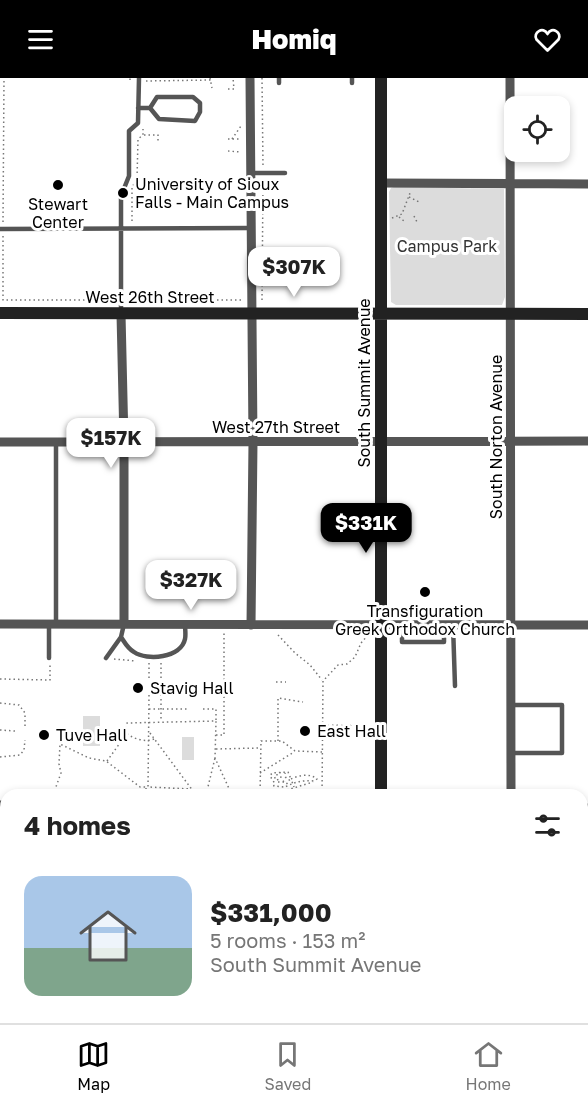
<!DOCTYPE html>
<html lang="en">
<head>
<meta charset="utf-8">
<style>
  :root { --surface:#fff; --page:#f6f6f6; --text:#222; --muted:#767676; --line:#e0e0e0; --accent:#000 }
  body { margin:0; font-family:"Golos Text",sans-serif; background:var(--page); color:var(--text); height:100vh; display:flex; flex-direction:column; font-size:22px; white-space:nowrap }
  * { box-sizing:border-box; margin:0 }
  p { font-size:20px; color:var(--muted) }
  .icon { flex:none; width:33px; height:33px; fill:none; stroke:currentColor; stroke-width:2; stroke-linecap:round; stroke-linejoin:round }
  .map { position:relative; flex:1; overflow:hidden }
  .sheet { position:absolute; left:0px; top:711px; width:588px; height:234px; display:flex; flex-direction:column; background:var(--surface); border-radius:18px 18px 0 0; box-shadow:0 3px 9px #0003 }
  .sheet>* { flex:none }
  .controls { position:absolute; left:504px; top:18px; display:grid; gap:12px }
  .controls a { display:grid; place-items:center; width:66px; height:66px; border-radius:12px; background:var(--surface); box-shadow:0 3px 9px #0003; font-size:30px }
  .price { position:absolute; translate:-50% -51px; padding:0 14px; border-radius:12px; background:#fff; color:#222; font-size:20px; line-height:39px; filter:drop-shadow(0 2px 3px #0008) }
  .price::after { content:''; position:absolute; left:50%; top:36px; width:18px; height:14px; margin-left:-9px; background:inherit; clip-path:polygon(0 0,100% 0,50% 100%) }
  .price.active { background:var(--accent); color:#fff }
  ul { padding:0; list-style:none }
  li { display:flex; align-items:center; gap:18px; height:150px; padding:0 24px }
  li+li { border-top:2px solid var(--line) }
  li span { display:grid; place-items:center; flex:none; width:168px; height:120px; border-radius:18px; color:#555 }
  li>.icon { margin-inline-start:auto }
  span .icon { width:72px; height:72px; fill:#fffc; stroke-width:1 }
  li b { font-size:26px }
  h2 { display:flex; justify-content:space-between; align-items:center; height:72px; padding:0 24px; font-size:26px }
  header { display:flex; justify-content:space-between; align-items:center; height:78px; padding:0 24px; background:var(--accent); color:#fff; font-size:27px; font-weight:800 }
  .menu { display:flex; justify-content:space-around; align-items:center; height:84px; border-top:2px solid var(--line); background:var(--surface); font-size:16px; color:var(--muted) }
  .menu a { display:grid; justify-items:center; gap:3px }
  .menu .active { color:var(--accent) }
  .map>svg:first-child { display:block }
</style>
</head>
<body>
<header><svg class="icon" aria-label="menu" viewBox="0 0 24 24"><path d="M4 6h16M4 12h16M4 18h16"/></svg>Homiq<svg class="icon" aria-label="heart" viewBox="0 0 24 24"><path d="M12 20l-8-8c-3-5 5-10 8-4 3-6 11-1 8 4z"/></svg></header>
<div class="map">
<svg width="588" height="945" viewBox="0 0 588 945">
  <rect width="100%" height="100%" fill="#fff"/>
  <path fill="#dcdcdc" d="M394,109L504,111L505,219L502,227H396L391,224L389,114L391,110Z
    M83,638H100V668H83Z
    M182,659H194V682H182Z
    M94,939H192L194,945H94Z"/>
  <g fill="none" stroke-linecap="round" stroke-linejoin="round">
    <path stroke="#777" stroke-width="1.5" stroke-dasharray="1.5 3" stroke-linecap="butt" d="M210,0L212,10
      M262,0L263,89
      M130,2V0
      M146,3L211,2
      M228,11H234L233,0
      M144,57H158V65
      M228,61H240
      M232,61L241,48
      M228,73L240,74
      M136,106H160V118
      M409,119L421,125
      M414,138L418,146
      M399,139L404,143
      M392,140L402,136L410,115
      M132,143V109L137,101L138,61L143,57V51
      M3,144L4,0
      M3,158V222H114
      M127,222H243
      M262,222L263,103
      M278,557L295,575L310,587L322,602
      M114,581L136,583
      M149,585V602
      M161,585V642
      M0,601L50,602V587
      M276,604H286
      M149,617L148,709L191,711
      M0,625L19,627L25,635V648
      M149,631H189
      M203,631H216V643
      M323,647L368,648
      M0,652L15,653
      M150,655L196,717
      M216,657H224V555
      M154,661C145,665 130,660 124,653L127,645L216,643L215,680L232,717
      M278,663V620L303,624
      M216,671L259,670
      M0,679L20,677L24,672L25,662
      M107,683L125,658
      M280,694L281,700L273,704L274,708L284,709
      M260,695L294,674
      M277,696V699L272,701L270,698L272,695L288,694L291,701L286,704
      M278,704H286L288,707
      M283,704L286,699L285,695
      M146,710V717
      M287,712L313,704
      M195,715H205
      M53,717L61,695L59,686L60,666L89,680L106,683L140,709H148
      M137,717L139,709
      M206,717L215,680
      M260,717L261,663H282L295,673L322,674
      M261,717H287
      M285,717V709C295,704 302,702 314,703L317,701C310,695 299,697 291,701L294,709
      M322,717L323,603L338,587L347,586L355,579L361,565L368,557
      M195,939L196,945
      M201,939L212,945
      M260,939L262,945
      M337,939V945
      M91,945V939
      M235,945L249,939"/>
    <path stroke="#555" stroke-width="4.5" d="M279,0V5
      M352,0V5
      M138,30H150L157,19H193L200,25V34L195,43L159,41L150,30
      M252,95H285
      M0,151L251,150
      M121,234V118L129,98V53L138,45L139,0
      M56,364V546
      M49,546V580
      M124,546L121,559C125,565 128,571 134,574C147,583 181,580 185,561C186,557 185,551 185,546
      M402,547V564H444V547
      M453,547L455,608
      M106,580L121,559
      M511,675H562V627H512
      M0,781L6,784
      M0,851H6"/>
    <path stroke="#555" stroke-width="9" d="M250,0L253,364L251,547
      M510,0L511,717
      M380,105L588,106
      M121,236L124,364V546
      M0,364L588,363
      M0,546L588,547
      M0,727L6,728
      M582,730H588
      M0,866H6
      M511,945V939"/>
    <path stroke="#222" stroke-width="12" d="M381,0V717
      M0,235L588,236
      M382,939V945"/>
  </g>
  <g fill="#000" stroke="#fff" stroke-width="2">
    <circle cx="58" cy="107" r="6"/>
    <circle cx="123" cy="115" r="6"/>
    <circle cx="425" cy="514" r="6"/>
    <circle cx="138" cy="610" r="6"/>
    <circle cx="305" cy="653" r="6"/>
    <circle cx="44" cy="657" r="6"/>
  </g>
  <g text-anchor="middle" stroke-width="6" stroke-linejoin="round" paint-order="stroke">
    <g font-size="16" fill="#000" stroke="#fff" text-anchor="start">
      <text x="135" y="112">University of Sioux<tspan x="135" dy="18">Falls - Main Campus</tspan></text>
      <text x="58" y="132" text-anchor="middle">Stewart<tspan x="58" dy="18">Center</tspan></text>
      <text x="425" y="539" text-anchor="middle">Transfiguration<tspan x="425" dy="18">Greek Orthodox Church</tspan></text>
      <text x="150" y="616">Stavig Hall</text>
      <text x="317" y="659">East Hall</text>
      <text x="56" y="663">Tuve Hall</text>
    </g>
    <g font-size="16" fill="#333" stroke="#fff">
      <text x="447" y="174">Campus Park</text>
    </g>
    <g font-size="16" fill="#000" stroke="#fff">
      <text x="150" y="225">West 26th Street</text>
      <text transform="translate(364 305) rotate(-90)" y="6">South Summit Avenue</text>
      <text x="276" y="355">West 27th Street</text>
      <text transform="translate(496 359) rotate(-90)" y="6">South Norton Avenue</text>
    </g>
  </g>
</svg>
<div class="controls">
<a><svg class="icon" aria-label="locate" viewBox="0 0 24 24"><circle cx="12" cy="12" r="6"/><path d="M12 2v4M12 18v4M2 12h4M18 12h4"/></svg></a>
</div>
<b class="price" style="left:294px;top:220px">$307K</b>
<b class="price" style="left:111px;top:391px">$157K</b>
<b class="price active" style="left:366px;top:476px">$331K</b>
<b class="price" style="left:191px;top:533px">$327K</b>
<section class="sheet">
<h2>4 homes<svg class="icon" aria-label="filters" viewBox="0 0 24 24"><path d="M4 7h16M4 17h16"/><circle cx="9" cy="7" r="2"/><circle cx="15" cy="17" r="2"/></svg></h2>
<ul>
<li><span style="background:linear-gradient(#a9c7e8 60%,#7fa58c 0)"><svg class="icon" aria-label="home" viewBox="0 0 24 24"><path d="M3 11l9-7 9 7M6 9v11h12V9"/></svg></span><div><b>$331,000</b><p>5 rooms · 153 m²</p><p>South Summit Avenue</p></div></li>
</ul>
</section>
</div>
<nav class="menu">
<a class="active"><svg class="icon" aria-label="map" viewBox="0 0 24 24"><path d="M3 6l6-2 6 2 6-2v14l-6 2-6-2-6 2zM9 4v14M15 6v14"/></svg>Map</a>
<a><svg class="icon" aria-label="saved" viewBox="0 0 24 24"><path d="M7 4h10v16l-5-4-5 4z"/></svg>Saved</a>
<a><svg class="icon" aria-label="home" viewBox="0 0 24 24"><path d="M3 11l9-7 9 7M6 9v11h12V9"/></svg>Home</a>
</nav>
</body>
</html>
